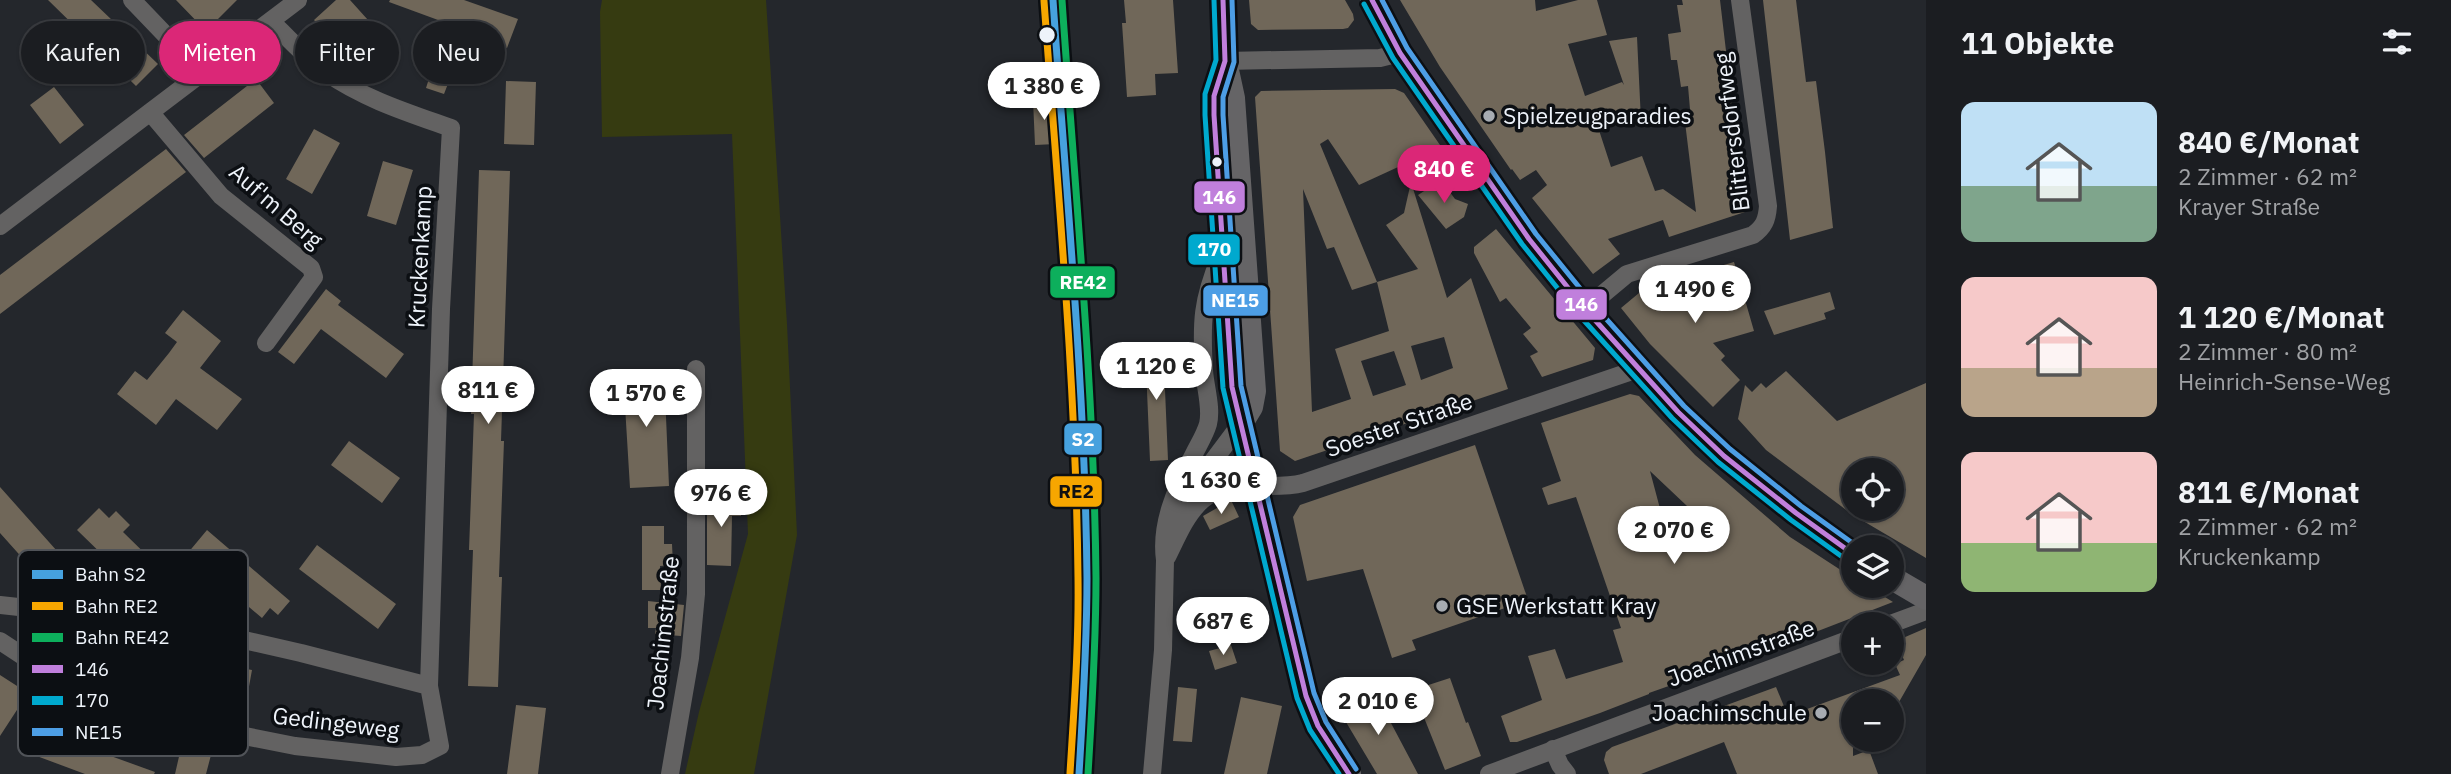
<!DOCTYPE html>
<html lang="de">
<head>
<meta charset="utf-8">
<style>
  :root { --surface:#1b1d21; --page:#24262a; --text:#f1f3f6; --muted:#a0a2a5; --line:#393b3f; --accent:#db2777 }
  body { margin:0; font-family:"IBM Plex Sans",sans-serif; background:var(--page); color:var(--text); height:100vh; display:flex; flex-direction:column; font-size:26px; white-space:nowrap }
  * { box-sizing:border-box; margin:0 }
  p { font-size:23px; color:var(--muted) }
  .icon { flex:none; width:38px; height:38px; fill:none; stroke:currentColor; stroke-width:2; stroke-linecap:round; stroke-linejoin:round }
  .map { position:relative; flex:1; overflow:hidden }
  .details { display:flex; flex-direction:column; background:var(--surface); width:525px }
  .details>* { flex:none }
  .hud { position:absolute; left:21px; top:21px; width:665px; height:63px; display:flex; gap:14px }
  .fabs { position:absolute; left:1841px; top:458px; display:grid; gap:14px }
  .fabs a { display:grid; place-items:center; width:63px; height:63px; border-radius:50%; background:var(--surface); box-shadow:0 2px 5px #0004,0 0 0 2px var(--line); font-size:35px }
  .price { position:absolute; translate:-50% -60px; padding:0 16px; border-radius:24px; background:#fff; color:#222; font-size:23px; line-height:46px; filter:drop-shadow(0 2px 4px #0008) }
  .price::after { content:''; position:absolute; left:50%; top:42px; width:21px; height:16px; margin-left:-10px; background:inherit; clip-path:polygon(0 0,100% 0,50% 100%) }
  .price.selected { background:var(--accent); color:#fff }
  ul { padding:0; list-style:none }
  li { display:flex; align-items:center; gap:21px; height:175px; padding:0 35px }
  li span { display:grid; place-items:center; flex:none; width:196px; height:140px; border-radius:14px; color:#555 }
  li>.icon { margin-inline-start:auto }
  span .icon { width:84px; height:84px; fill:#fffc; stroke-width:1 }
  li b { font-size:30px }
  h2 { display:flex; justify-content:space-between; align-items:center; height:84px; padding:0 35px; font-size:30px }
  .pill { padding:0 24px; border-radius:32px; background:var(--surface); box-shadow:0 2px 5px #0004,0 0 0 2px var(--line); font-size:24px; line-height:63px }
  .pill.selected { background:var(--accent); color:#fff }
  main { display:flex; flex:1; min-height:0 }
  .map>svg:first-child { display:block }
</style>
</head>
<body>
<main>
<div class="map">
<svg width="1926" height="774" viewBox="0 0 1926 774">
  <rect width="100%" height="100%" fill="#24272c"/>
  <path fill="#363b11" d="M602,0H766L787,324L797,535L754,774H685L699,712L748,534L732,134L602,137L600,12Z"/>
  <path fill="#706759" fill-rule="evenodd" d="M48,0H91L158,64L136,86Z
    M176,0H237L206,31Z
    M336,0H350L368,20L338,47L314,20Z
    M390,0H464L518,19L507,48L448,27L449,24L389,2Z
    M1124,0H1173L1178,73L1155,74L1156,95L1127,97L1122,23H1126Z
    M1249,0H1345L1353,14L1354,20L1348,28L1343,29L1258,30L1251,24Z
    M1400,0H1535L1536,11L1578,0H1597L1607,35L1568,44L1585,96L1622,82L1624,85L1609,41L1637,37L1641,121L1636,122L1633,112L1597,124L1611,167L1642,156L1655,191L1663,189L1696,212L1685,122L1691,121L1688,86L1681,87L1677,60H1671L1668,34L1681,32L1677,5H1683L1682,0H1720L1745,212L1669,237L1663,220L1608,239L1620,254L1593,274L1532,198L1547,185L1536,170L1520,180L1512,169L1511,170L1440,67Z
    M1763,0H1796L1806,82L1816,81L1825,152L1833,228L1790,240Z
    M432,69L451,76L444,94L426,88Z
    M256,79L274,103L204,158L184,135Z
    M506,81L536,82L534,145L504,144Z
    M54,87L84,125L60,144L30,105Z
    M1395,89L1404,93L1449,158L1431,165L1437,174L1418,175L1409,162L1359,185L1328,139L1320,144L1377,282L1418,269L1386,225L1404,213L1411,182L1447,298L1471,278L1508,389L1295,461L1280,451L1255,97L1261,91ZM1303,189L1327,249L1334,247L1352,290L1377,282L1389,331L1335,349L1351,399L1312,412ZM1444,337L1453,368L1421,380L1411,346ZM1394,351L1406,385L1373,396L1361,361Z
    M1054,99L1056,144L1035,145L1033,100Z
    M314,129L340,143L312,194L286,179Z
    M166,149L186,172L0,314V275Z
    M383,161L413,170L396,225L367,216Z
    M479,170L510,171L501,441H504L499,577H502L498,687L468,686L473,550H469L474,414H471Z
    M1441,180L1455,199L1468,204L1464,217L1446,229L1418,195Z
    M1496,229L1595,348L1593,360L1542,377L1530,356L1538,352L1523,334L1531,328L1506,298L1500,302L1474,253V247Z
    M1734,262L1754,331L1713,343L1725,356L1721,360L1740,380L1713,407L1650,344L1621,308L1645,288Z
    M326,289L341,301L338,305L404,354L386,378L321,329L294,364L278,352Z
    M1830,292L1835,309L1824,313L1826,319L1774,335L1764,311Z
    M183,310L221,341L200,368L242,399L217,430L176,399L156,425L117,394L135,371L147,380L169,353L177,342L165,333Z
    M1163,343L1168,460L1150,461L1145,344Z
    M664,371L669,486L630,488L623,373Z
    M1786,371L1837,421L1926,383V558L1853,515L1766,450L1738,419L1745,385L1752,392L1761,383L1766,388ZM1853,471H1892V509H1853Z
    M1630,394L1639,396L1695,455L1790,537L1853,578V586H1867L1893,602L1748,658L1649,693V694L1600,713L1517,742H1510L1501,716L1542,700L1528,656L1555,649L1566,679L1623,662L1613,630L1621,628L1576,497L1548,505L1542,488L1561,481L1541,423ZM1650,471L1705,523L1691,540L1670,546Z
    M349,441L400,478L382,503L331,465Z
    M1475,445L1528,600L1412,640L1416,650L1392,658L1363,569L1307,581L1293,517L1300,505Z
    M0,487L57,551L34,571L0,533Z
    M707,498H741V516H732L731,566L707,565Z
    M1231,500L1239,517L1210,530L1203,516Z
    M99,508L109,518L116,511L130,525L123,532L169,577L147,598L77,530Z
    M642,526H664V544H672L673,565L660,566L661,590H642Z
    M207,530L290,601L278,615L270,608L262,618L187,554Z
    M317,545L396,604L378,629L299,569Z
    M648,601L684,605L681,636L655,634L656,628H648Z
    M1250,609L1255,629L1214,640L1208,621Z
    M1926,628V655L1899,702H1853V756L1869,750L1878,774H1737L1724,742L1641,774H1609L1604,760L1606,752L1612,747L1776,687L1788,716L1900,675L1895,664L1904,660L1896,641Z
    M1231,645L1237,663L1215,670L1209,651Z
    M209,652L237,658L236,667L252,670L248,692L231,688L234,677L206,671Z
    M0,675L28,693L0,736Z
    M1450,678L1466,723L1468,722L1481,756L1445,770L1413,690Z
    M1178,687L1197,689L1192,742L1173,741Z
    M1374,691L1418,774H1377L1340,712Z
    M1241,697L1282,706L1267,774H1224Z
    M516,705L546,708L538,774H507Z
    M88,720L117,731L108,755L155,772L154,774H85L34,755L44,736L77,751Z
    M181,748L211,755L206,774H175Z"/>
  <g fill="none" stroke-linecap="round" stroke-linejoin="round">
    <path stroke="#636262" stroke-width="18" d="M132,0L201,72
      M1225,61L1380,58L1400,53
      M150,112L221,196L311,268L314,277L266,343
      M0,226L298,0
      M1585,309L1627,274L1753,235C1764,227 1767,220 1768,206L1740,0
      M1178,513L1189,493L1240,425
      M1167,557C1185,521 1196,487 1243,486C1264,485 1283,488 1303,483L1638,369
      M0,605L173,624L301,653L429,686
      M1888,625L1926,611
      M0,641L38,666L114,704L194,726L295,746L396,757L422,755L440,746L429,686L441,309L451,128C409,113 364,99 327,73C306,58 289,39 271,21
      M1553,749L1560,765L1567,774
      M670,774L690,658L696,594V369
      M1152,774L1163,650L1165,560C1160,524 1176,489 1192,458C1197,447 1205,435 1208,424C1212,408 1205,387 1204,370C1201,322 1202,300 1221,255
      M1489,774L1853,638"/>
    <path stroke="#656466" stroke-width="24" d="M1223,0L1225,61L1233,98L1254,391L1251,407L1240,425
      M1372,0L1400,53L1529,239L1585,309L1678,412L1724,456L1796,513L1853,554
      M1225,61L1214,96V115L1232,387L1306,696L1318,726L1349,774
      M1892,578L1926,598"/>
    <defs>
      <path id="bus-1" d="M1223,0L1225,61L1214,96V115L1232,387L1306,696L1318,726L1349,774
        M1372,0L1400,53L1529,239L1585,309L1678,412L1724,456L1796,513L1853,554"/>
      <path id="bus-2" d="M1214,0L1216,60L1205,94V115L1223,388L1297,698L1310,730L1339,774
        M1364,4L1393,58L1522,244L1579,315L1672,418L1718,462L1791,520L1848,561"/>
      <path id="bus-3" d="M1232,0L1234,62L1223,97V115L1241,386L1314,693L1326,722L1356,769
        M1382,0L1407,48L1536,234L1592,303L1684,406L1730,449L1801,506L1858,547"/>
    </defs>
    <use href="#bus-1" stroke="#0c0f13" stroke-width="10"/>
    <use href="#bus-2" stroke="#0c0f13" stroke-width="10"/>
    <use href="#bus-3" stroke="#0c0f13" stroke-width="10"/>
    <use href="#bus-1" stroke="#c07fdc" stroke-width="5"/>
    <use href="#bus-2" stroke="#00a9ce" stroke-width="5"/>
    <use href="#bus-3" stroke="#4d9ee5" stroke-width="5"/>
    <defs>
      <path id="rail-1" d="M1053,0C1066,192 1085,385 1087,578C1087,643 1083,709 1079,774"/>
      <path id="rail-2" d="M1044,1C1058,193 1076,385 1078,577C1079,643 1074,708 1070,773"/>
      <path id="rail-3" d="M1062,0C1075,192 1094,385 1096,578C1096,643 1092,709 1088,774"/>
    </defs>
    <use href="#rail-1" stroke="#0c0f13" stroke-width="12"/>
    <use href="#rail-2" stroke="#0c0f13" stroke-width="12"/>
    <use href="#rail-3" stroke="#0c0f13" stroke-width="12"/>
    <use href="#rail-1" stroke="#46a1de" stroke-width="7"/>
    <use href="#rail-2" stroke="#f7a600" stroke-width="7"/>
    <use href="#rail-3" stroke="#0daf5c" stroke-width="7"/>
  </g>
  <g fill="#eef3fa" stroke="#0c0f13" stroke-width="2.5">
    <circle cx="1047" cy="35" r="9"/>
    <circle cx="1217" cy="162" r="6"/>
  </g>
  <g fill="#a7acb2" stroke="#0c0f13" stroke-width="2.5">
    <circle cx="1489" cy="116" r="7"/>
    <circle cx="1442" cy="606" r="7"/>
    <circle cx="1821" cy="713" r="7"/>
  </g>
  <g text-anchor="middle" stroke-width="7" stroke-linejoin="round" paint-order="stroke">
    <g font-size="23" fill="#eef3fa" stroke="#0c0f13" text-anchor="start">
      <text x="1503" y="124">Spielzeugparadies</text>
      <text x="1456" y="614">GSE Werkstatt Kray</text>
      <text x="1807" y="721" text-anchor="end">Joachimschule</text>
    </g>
    <g font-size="23" fill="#eef3fa" stroke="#0c0f13">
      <text transform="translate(1732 132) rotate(-97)" y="8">Blittersdorfweg</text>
      <text transform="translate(276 206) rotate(41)" y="8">Auf'm Berg</text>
      <text transform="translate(420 257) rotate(-87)" y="8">Kruckenkamp</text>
      <text transform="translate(1399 425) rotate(-19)" y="8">Soester Straße</text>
      <text transform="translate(663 633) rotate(-84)" y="8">Joachimstraße</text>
      <text transform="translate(1741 653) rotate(-20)" y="8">Joachimstraße</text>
      <text transform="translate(336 723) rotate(7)" y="8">Gedingeweg</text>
    </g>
  </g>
  <rect x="18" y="550" width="230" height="206" rx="10" fill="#0c0f13" stroke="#505358" stroke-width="2"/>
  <rect x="32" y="570" width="31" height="9" fill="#46a1de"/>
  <rect x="32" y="602" width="31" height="8" fill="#f7a600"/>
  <rect x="32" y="633" width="31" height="9" fill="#0daf5c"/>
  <rect x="32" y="665" width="31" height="8" fill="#c07fdc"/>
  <rect x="32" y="696" width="31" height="9" fill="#00a9ce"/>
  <rect x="32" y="728" width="31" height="8" fill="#4d9ee5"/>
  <g font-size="19" fill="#eef3fa">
    <text x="75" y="581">Bahn S2</text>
    <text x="75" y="613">Bahn RE2</text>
    <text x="75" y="644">Bahn RE42</text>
    <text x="75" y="676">146</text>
    <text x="75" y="707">170</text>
    <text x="75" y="739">NE15</text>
  </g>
  <g stroke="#0c0f13" stroke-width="2.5">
    <rect x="1193" y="180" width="53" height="34" rx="7" fill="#c07fdc"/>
    <rect x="1187" y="233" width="54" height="33" rx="7" fill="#00a9ce"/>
    <rect x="1049" y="265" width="67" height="34" rx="7" fill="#0daf5c"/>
    <rect x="1202" y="284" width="67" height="33" rx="7" fill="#4d9ee5"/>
    <rect x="1555" y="288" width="53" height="33" rx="7" fill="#c07fdc"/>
    <rect x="1063" y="422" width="40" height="34" rx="7" fill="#46a1de"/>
    <rect x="1049" y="475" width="54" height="33" rx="7" fill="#f7a600"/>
  </g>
  <g font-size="19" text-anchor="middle" font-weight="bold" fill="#fff">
    <text x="1219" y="204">146</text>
    <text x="1214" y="256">170</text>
    <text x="1083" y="289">RE42</text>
    <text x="1235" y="307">NE15</text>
    <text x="1581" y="311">146</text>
    <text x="1083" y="446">S2</text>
  </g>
  <g font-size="19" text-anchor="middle" font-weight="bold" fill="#111">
    <text x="1076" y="498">RE2</text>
  </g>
</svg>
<div class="fabs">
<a><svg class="icon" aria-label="locate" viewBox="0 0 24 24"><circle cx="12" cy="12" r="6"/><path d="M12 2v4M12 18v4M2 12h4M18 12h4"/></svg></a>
<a><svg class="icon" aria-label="layers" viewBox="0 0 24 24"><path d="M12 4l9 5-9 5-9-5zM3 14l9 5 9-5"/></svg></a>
<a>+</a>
<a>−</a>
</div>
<b class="price" style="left:1044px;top:122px">1 380 €</b>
<b class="price selected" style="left:1444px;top:205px">840 €</b>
<b class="price" style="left:1695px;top:325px">1 490 €</b>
<b class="price" style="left:1156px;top:402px">1 120 €</b>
<b class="price" style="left:488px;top:426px">811 €</b>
<b class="price" style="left:646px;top:429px">1 570 €</b>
<b class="price" style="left:1221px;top:516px">1 630 €</b>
<b class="price" style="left:721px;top:529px">976 €</b>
<b class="price" style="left:1674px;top:566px">2 070 €</b>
<b class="price" style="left:1223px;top:657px">687 €</b>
<b class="price" style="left:1378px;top:737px">2 010 €</b>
<div class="hud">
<a class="pill">Kaufen</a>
<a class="pill selected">Mieten</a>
<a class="pill">Filter</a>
<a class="pill">Neu</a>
</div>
</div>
<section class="details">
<h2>11 Objekte<svg class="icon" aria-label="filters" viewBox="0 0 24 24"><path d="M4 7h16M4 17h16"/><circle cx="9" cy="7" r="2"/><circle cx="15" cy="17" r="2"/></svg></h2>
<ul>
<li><span style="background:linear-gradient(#bfe0f5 60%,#7fa58c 0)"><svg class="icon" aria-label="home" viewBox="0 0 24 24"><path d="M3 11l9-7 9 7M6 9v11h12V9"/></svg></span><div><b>840 €/Monat</b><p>2 Zimmer · 62 m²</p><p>Krayer Straße</p></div></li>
<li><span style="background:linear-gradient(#f6c9c9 65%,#b9a48a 0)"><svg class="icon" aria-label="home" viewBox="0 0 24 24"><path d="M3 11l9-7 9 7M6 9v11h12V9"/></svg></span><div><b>1 120 €/Monat</b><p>2 Zimmer · 80 m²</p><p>Heinrich-Sense-Weg</p></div></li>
<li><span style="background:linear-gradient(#f6c9c9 65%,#8fb573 0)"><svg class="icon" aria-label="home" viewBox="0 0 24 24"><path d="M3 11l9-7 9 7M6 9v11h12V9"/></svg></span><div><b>811 €/Monat</b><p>2 Zimmer · 62 m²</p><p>Kruckenkamp</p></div></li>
</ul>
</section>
</main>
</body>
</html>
